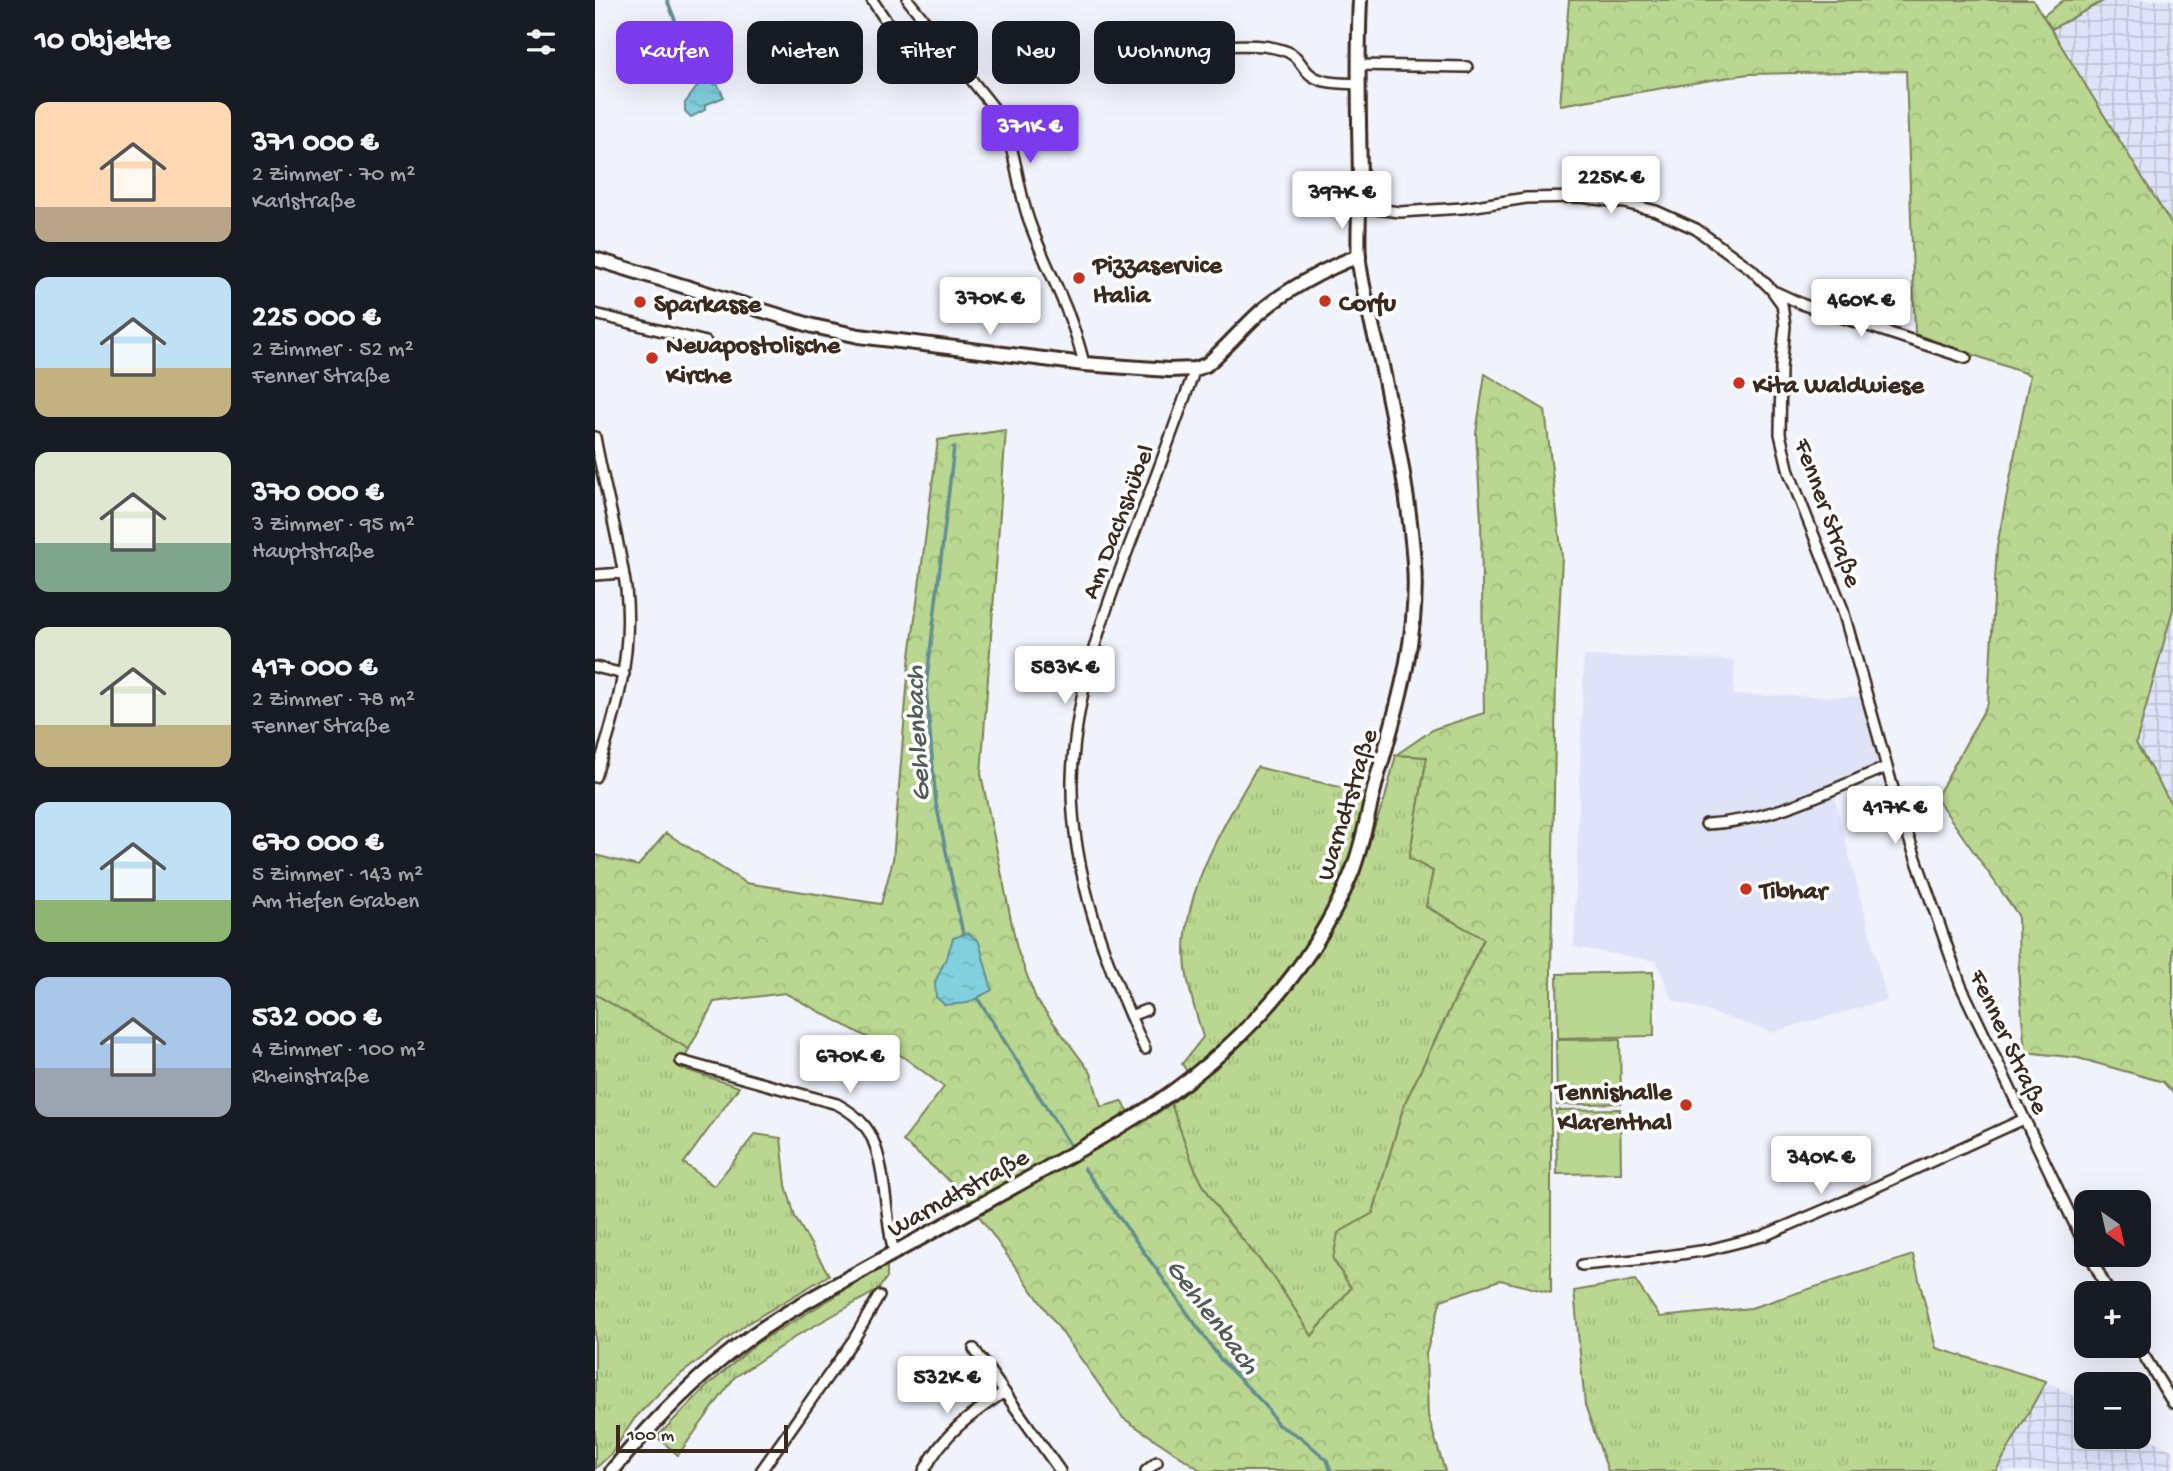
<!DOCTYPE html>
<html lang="de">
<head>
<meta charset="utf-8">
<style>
  :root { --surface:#171b24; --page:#242831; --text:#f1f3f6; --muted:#9ea1a6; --accent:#7c3aed }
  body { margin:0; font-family:"Gochi Hand",sans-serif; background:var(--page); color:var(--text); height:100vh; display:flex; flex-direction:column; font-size:26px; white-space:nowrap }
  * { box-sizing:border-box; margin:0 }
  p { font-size:23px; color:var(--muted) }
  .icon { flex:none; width:38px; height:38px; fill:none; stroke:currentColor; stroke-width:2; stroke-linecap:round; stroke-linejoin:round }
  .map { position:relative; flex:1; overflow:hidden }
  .sheet { display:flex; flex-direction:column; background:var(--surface); width:595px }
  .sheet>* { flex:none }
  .hud { position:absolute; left:21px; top:21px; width:665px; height:63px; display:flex; gap:14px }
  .needle { width:46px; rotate:146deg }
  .tools { position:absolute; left:1479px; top:1190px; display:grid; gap:14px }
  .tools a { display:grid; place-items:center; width:77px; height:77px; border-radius:14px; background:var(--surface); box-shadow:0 7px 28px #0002; font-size:35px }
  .scale { position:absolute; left:21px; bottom:18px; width:172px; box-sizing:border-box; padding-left:7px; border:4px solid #3b2a1e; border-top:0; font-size:19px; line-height:24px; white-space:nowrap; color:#3b2a1e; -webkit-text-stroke:5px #fff; paint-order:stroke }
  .price { position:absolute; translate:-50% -60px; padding:0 16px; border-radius:7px; background:#fff; color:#222; font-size:23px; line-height:46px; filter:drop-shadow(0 2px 4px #0008) }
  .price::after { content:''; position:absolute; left:50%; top:42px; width:21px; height:16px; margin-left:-10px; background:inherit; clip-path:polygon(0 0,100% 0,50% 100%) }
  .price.current { background:var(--accent); color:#fff }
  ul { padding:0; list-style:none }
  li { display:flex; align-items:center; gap:21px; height:175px; padding:0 35px }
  li span { display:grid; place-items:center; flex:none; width:196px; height:140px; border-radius:14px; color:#555 }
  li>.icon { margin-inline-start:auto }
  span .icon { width:84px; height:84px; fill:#fffc; stroke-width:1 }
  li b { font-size:30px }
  h2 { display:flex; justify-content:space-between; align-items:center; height:84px; padding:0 35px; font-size:30px }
  .chip { padding:0 24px; border-radius:14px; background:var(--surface); box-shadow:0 7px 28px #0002; font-size:24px; line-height:63px }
  .chip.current { background:var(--accent); color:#fff }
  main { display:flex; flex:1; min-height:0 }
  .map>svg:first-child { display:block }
</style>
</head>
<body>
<main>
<section class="sheet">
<h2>10 Objekte<svg class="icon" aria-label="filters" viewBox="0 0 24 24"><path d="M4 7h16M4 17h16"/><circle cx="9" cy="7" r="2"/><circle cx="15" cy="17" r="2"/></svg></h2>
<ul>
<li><span style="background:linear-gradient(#ffd9b3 75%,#b9a48a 0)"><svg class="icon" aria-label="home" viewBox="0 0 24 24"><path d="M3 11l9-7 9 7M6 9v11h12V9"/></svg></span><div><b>371 000 €</b><p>2 Zimmer · 70 m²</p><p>Karlstraße</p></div></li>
<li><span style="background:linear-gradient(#bfe0f5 65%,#c2b280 0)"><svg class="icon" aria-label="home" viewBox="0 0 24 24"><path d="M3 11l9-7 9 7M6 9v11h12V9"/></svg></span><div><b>225 000 €</b><p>2 Zimmer · 52 m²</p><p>Fenner Straße</p></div></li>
<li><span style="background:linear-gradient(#dfe7d0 65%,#7fa58c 0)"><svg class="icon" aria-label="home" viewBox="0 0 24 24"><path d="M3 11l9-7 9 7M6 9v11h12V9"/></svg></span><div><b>370 000 €</b><p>3 Zimmer · 95 m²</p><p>Hauptstraße</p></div></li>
<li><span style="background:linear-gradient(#dfe7d0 70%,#c2b280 0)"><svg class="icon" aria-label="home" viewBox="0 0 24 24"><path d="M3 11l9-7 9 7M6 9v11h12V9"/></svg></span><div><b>417 000 €</b><p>2 Zimmer · 78 m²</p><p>Fenner Straße</p></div></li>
<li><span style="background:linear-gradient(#bfe0f5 70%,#8fb573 0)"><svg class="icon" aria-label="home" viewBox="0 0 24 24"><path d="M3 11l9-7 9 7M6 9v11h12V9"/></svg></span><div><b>670 000 €</b><p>5 Zimmer · 143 m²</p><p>Am tiefen Graben</p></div></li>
<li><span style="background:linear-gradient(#a9c7e8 65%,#9aa5b1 0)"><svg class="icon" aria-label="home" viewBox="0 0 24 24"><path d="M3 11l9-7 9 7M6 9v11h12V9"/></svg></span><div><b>532 000 €</b><p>4 Zimmer · 100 m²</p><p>Rheinstraße</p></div></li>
</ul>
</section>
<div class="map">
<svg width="1578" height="1471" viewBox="0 0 1578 1471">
  <defs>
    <pattern id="industrial-grid" width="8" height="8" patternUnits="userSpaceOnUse" patternTransform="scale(1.75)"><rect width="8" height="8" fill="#dee3f8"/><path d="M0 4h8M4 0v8" fill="none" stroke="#bfc3d4"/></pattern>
    <pattern id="grass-tufts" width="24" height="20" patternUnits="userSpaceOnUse" patternTransform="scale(1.75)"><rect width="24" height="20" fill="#b9d790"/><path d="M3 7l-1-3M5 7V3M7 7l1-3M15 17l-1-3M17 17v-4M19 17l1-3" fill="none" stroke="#a0b97c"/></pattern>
    <pattern id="forest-crowns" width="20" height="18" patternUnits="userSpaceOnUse" patternTransform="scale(1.75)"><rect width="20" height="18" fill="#b9d790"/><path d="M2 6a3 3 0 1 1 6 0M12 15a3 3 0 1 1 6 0" fill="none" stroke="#a0b97c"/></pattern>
    <pattern id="water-ripples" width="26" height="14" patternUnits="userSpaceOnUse" patternTransform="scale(1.75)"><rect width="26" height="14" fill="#80d0dd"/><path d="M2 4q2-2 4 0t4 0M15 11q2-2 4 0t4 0" fill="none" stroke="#70b3bd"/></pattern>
  </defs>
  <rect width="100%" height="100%" fill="#f0f2fc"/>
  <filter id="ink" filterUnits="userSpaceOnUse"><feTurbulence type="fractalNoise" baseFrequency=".0143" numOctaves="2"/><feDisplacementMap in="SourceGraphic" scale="14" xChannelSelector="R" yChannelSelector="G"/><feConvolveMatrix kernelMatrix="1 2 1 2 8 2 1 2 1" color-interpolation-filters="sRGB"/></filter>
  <g filter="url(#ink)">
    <path fill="#dee3f8" d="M989,656L1140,660L1138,695L1267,697L1288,775L1239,796L1292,1000L1177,1032L1078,1000L1061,961L979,947Z"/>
    <path fill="url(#industrial-grid)" d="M1510,0H1578V227L1457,29Z
      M1578,609V807L1541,743Z
      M1451,1381L1491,1403V1437H1544V1432L1578,1451V1471H1401Z"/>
    <path fill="url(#grass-tufts)" stroke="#7a8057" stroke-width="2" d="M1469,0H1510L1457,29L1448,16Z
      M801,755L832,757L814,858L838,871L831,907L889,938L809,1105L778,1213L738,1259L756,1288L717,1336L678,1276L627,1215L608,1185L598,1165L576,1104L603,1082L660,1028L764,868L790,798Z
      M662,767L777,795C767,828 758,863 742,895C720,941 689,985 654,1022C636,1041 614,1058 595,1076L587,1064L608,1037C602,1015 593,991 591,968C583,896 628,828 662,767Z
      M0,994L94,1049L85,1068L144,1087L89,1163L119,1186L160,1134L186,1138L191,1185L200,1217L234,1275L150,1325L73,1384L40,1418L16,1454L0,1469Z
      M1318,1255L1341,1348L1451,1381L1401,1471H1013L990,1405L979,1291L1040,1280L1065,1317L1156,1308Z
      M292,1265V1277L283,1290L203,1335L140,1377L83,1455L62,1437L111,1387L161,1344Z"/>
    <path fill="url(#forest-crowns)" stroke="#7a8057" stroke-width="2" d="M974,0H1438L1578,227V609L1541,743L1578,807V1093L1568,1082L1483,1058L1430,1052L1424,981L1423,915L1341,798L1393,703L1402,546L1435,375L1320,334L1311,71L1153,74L965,105Z
      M890,374L950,410L967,557L961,678L956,970V1293L905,1280L846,1300L831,1354L833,1416L850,1471H607L528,1418L367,1192L308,1141L349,1087L307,1056L190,993L119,1002L94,1049L0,994V855L43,866L71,833L151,883L286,904L298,860L314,664L343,440L411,430L386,774L422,949L441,999L496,1073L506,1107L527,1101L543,1126L576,1104L598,1165L608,1185L627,1215L678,1276L717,1336L756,1288L738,1259L743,1233L778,1213L809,1105L889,939L831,906L838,871L814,858L832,757L801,755L839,729L889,713L886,521L881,433Z"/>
    <path fill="#b9d790" stroke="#7a8057" stroke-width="2" d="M1058,972L1059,1036L963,1038L962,974Z
      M1025,1039L1026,1103L962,1105L961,1040Z
      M1025,1109L1026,1173L962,1174L961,1110Z"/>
    <path fill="url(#water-ripples)" stroke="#648e91" stroke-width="2" d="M110,82L123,85L129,97L110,105V110L96,117L90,111V103L105,83Z
      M373,933L384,942L397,990L373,1003L350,1005L341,997L340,982L353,954L358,938Z"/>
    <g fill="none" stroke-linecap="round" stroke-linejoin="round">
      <path stroke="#648e91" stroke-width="3.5" d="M72,0L105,83
        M359,447L331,687L341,803L368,934
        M383,999L475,1145
        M489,1168L626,1360L670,1405L683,1425L707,1438L732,1460L736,1471"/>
      <defs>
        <path id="minor" d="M277,0L321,65
          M313,0L402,112C423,148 421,190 437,229C455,276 478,315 489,364
          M612,46C637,46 669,42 693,52C705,57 706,68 716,75C727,84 749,83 763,84
          M763,65L872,67
          M764,207L805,212L868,208L931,198L986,197L1030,203L1061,211L1101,229L1156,269L1176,289L1187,304L1190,326L1186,368L1185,434L1194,472L1247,607L1304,810L1366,986L1491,1248
          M1181,292L1209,305L1371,358
          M0,314L111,342
          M0,437C9,487 24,538 31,589C38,654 21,717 0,777
          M0,575L28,573
          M0,667L29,674
          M1111,824C1174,822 1234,790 1292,767
          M535,1016L551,1010
          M550,1049C512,967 475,871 477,779C480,687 512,603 545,518C564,469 582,419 600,369
          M86,1061L242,1104C251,1109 261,1115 268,1124C292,1150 289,1217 299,1252
          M1495,1255L1514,1293
          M987,1265L1051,1259L1113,1250L1168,1236L1246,1203L1429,1119
          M1543,1346L1578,1403
          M379,1349L465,1471
          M166,1471L259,1339L284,1296
          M329,1471C349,1433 374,1416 409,1392
          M551,1471L562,1462"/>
        <path id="tertiary" d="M0,259L218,326L264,336L489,364L574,370L600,369L611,365C629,350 644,332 661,316C685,293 733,267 764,256"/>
        <path id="secondary" d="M17,1471C58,1421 105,1373 158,1335C198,1307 243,1284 286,1260C365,1216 444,1174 522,1128C624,1068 712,983 757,872C770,838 775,799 786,764C805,699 824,631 819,563C814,495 800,428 786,361C778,327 768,295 764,261C762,233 765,205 765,177C764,118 762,59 765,0"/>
      </defs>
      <use href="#minor" stroke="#3b2a1e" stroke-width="14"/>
      <use href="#tertiary" stroke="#3b2a1e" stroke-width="18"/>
      <use href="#secondary" stroke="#3b2a1e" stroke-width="18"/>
      <use href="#minor" stroke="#fff" stroke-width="9"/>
      <use href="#tertiary" stroke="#fff" stroke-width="12"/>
      <use href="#secondary" stroke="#fff" stroke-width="12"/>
    </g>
  </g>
  <g fill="#c8321e" stroke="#fff" stroke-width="2.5">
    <circle cx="484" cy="278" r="7"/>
    <circle cx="730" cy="301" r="7"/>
    <circle cx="45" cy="302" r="7"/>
    <circle cx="57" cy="358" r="7"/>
    <circle cx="1144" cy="383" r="7"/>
    <circle cx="1151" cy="889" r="7"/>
    <circle cx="1091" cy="1105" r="7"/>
  </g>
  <g text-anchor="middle" stroke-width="7" stroke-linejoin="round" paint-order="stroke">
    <g font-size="26" font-weight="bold" fill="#3b2a1e" stroke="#fff" text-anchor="start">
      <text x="498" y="272">Pizzaservice<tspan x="498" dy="30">Italia</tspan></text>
      <text x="744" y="310">Corfu</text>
      <text x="59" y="311">Sparkasse</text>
      <text x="71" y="352">Neuapostolische<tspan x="71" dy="30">Kirche</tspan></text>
      <text x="1158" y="392">Kita Waldwiese</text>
      <text x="1165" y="898">Tibhar</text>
      <text x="1077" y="1099" text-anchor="end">Tennishalle<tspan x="1077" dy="30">Klarenthal</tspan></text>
    </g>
    <g font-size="26" fill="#3b2a1e" stroke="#fff">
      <text transform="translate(1235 512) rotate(70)" y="9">Fenner Straße</text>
      <text transform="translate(521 521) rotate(-69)" y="9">Am Dachshübel</text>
      <text transform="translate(750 804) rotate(-73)" y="9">Warndtstraße</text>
      <text transform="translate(1416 1041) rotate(65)" y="9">Fenner Straße</text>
      <text transform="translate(362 1191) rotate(-29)" y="9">Warndtstraße</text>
    </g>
    <g font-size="28" font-style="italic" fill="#505c57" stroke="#fff">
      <text transform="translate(320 734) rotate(-93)" y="10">Gehlenbach</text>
      <text transform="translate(620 1315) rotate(53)" y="10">Gehlenbach</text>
    </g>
  </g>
</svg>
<div class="tools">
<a><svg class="needle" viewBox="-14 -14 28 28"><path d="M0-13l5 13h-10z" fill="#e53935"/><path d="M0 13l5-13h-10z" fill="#9ea1a6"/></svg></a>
<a>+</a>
<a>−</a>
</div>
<div class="scale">100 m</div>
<b class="price current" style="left:435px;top:165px">371K €</b>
<b class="price" style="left:1016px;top:216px">225K €</b>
<b class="price" style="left:747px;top:231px">397K €</b>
<b class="price" style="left:395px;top:337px">370K €</b>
<b class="price" style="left:1266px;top:339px">460K €</b>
<b class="price" style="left:470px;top:706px">583K €</b>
<b class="price" style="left:1300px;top:846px">417K €</b>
<b class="price" style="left:255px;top:1095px">670K €</b>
<b class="price" style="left:1226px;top:1196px">340K €</b>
<b class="price" style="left:352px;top:1416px">532K €</b>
<div class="hud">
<a class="chip current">Kaufen</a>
<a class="chip">Mieten</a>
<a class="chip">Filter</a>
<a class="chip">Neu</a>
<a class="chip">Wohnung</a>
</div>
</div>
</main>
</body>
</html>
